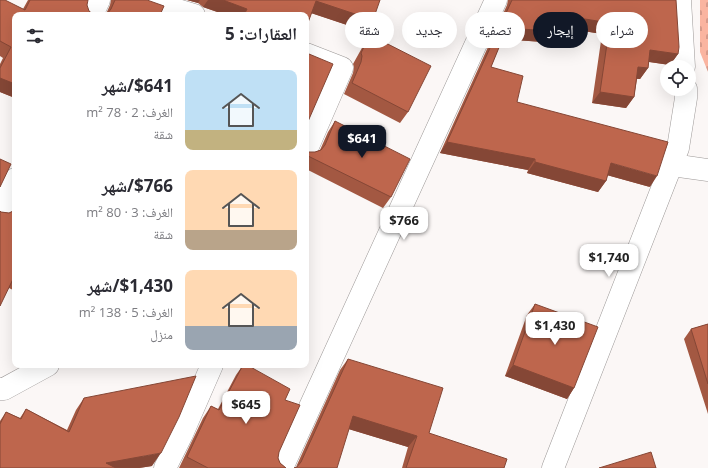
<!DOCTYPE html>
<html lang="ar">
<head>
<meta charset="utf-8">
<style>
  :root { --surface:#fff; --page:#f2f2f3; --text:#2b2b33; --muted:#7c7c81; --accent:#111827 }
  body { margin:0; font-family:"Open Sans","Noto Naskh Arabic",sans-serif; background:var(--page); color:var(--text); direction:rtl; height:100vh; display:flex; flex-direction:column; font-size:15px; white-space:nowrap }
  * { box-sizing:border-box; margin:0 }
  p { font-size:13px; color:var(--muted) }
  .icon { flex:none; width:22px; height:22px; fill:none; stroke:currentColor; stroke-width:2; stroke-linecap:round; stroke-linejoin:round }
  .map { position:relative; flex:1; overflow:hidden; direction:ltr }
  .panel { position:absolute; left:12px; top:12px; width:297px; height:356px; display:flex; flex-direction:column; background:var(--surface); border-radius:8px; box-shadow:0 4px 16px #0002; direction:rtl }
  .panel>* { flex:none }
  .hud { position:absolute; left:321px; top:12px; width:327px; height:36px; direction:rtl; display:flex; gap:8px }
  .tools { position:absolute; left:660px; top:60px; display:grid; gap:8px }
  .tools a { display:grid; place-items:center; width:36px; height:36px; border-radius:50%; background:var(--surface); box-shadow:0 4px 16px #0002; font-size:20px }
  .price { position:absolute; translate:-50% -34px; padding:0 9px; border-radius:8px; background:#fff; color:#222; font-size:13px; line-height:26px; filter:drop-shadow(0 1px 2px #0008) }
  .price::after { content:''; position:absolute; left:50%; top:24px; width:12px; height:9px; margin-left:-6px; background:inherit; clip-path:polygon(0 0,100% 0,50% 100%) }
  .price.on { background:var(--accent); color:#fff }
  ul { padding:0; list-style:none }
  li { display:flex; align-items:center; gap:12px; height:100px; padding:0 12px }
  li span { display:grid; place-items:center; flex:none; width:112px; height:80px; border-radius:8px; color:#555 }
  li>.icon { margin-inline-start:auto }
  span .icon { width:48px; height:48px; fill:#fffc; stroke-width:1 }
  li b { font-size:17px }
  h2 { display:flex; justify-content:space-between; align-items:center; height:48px; padding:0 12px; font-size:17px }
  .tag { padding:0 14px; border-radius:18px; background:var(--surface); box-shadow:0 4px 16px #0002; font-size:14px; line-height:36px }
  .tag.on { background:var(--accent); color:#fff }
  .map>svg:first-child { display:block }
</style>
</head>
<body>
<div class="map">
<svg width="708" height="468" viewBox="0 0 708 468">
  <defs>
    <pattern id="cemetery-stones" width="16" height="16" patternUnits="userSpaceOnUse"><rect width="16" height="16" fill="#fab4a0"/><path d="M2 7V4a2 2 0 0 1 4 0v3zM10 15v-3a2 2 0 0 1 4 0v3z" fill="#d69a8a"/></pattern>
  </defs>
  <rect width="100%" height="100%" fill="#fbf7f6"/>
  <path fill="url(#cemetery-stones)" d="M700,0H708V72L700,52Z"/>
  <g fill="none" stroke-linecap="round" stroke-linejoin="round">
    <defs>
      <path id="minor" d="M144,0L194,15
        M680,0L684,67
        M92,15L99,0
        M306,54L342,68L306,151
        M672,165L708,170
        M0,211L15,179
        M0,389H4L48,365
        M165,468L182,434L212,365
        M282,468L496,0
        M553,468L678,148L686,98V89"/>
    </defs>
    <use href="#minor" stroke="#9c9897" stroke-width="23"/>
    <use href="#minor" stroke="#fff" stroke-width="22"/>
  </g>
  <path fill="#a35842" d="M0,0L23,9L28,0H88L15,98L0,92V64L3,58L0,56Z
    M111,0H147L106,14L110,5Z
    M187,0H380L365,31L311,13L306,15H226L203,7L198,3Z
    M508,0H676L678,54L670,65L649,62L648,68L640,79H637L634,97L626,108L592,103L602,34L565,28L564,32L557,43L502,39L491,67L517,102L650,187L607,175L606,181L598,192L527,173L528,170L440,153L507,5Z
    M370,35L408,112L400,123L344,94L353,73L354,67L353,64L363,46Z
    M335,121L391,197L383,208L306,169V149L309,152H315L320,150L328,132Z
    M15,208V291L9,288L1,212L9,213L14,211Z
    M535,304L574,388L567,399L505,376L527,315Z
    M708,324V414L684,339L691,329Z
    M348,359L429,433L504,468H402L408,447L349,429L296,467L340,370Z
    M243,365L285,400L278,458L280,463L286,468H179L203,418L211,406L218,409L236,375Z
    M84,398L152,466L139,468H0V421L6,412L20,418L26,409L67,430L76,410Z"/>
  <path fill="#854736" d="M187,0H200L198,3Z
    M208,0H223L247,9L243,15H226L203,7Z
    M316,1L373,20L365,31L308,12Z
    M566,16L610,23L602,34L558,27Z
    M507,28L564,32L557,43L499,39Z
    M650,50L678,54L670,65L643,61Z
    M638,67L648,68L640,79L631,78Z
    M0,78L15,84V98L0,92Z
    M600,92L634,97L626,108L592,103Z
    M447,142L535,159L528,170L440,153Z
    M535,162L606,181L598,192L527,173Z
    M611,163L657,176L650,187L603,174Z
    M513,365L574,388L567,399L505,376Z
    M353,416L417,436L408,447L345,428Z
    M161,453L152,466L139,468H102L106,463Z"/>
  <path fill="#be664d" stroke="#854736" d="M0,0H5L25,10L30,0H88L87,5L89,11L94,15H15V84L0,78V68L11,47L0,41Z
    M115,0H147L164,6L160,15H105L107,14L111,9Z
    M223,0H380L373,20L316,1L306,28V15H244L247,9Z
    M512,0H676L679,47L678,54L650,50L648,68L638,67L634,97L600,92L610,23L566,16L564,32L507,28L491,67L523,76L517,102L668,142L657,176L611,163L606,181L535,162V159L447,142Z
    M370,35L431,66L408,112L352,83L361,62L362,56L361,53Z
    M306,52L309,54L333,64L306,126Z
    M335,121L410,159L391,197L306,155V149L309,152H315L321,150L325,145Z
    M0,159L11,164L0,187Z
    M15,210V277H14L0,306V211L1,212L9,213Z
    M535,304L598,327L574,388L513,365Z
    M708,324V384L691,329Z
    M348,359L443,388L429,433L507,459L504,468H406L417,436L353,416L337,468H294L297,467L301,462Z
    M243,365H247L290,389L285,400L300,405L279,452L278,458L280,463L286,468H208L187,457L211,406L219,410Z
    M196,376L179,417L161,453L106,463L116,468H0V424L6,412L21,419L26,409L69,432L84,398Z
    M651,452L656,468H599Z"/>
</svg>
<div class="tools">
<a><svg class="icon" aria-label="locate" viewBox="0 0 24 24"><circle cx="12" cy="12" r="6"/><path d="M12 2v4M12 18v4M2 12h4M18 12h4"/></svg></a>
</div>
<b class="price on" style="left:362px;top:159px">$641</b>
<b class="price" style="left:404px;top:241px">$766</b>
<b class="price" style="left:609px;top:278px">$1,740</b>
<b class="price" style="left:555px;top:346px">$1,430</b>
<b class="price" style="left:246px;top:425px">$645</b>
<div class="hud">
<a class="tag">شراء</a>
<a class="tag on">إيجار</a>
<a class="tag">تصفية</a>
<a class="tag">جديد</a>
<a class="tag">شقة</a>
</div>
<section class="panel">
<h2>العقارات: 5<svg class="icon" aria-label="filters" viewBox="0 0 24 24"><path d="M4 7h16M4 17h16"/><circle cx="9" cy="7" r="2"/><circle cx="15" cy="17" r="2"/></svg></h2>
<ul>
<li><span style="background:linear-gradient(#bfe0f5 75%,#c2b280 0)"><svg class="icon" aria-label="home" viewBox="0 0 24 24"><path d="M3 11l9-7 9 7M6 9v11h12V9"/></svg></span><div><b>$641/شهر</b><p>الغرف: 2 · 78 m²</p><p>شقة</p></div></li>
<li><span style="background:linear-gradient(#ffd9b3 75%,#b9a48a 0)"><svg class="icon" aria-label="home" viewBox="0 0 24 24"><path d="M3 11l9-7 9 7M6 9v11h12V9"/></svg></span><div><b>$766/شهر</b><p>الغرف: 3 · 80 m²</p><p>شقة</p></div></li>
<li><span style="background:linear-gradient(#ffd9b3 70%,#9aa5b1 0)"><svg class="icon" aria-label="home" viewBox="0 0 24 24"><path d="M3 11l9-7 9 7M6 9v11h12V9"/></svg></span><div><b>$1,430/شهر</b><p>الغرف: 5 · 138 m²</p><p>منزل</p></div></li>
</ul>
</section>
</div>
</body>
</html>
